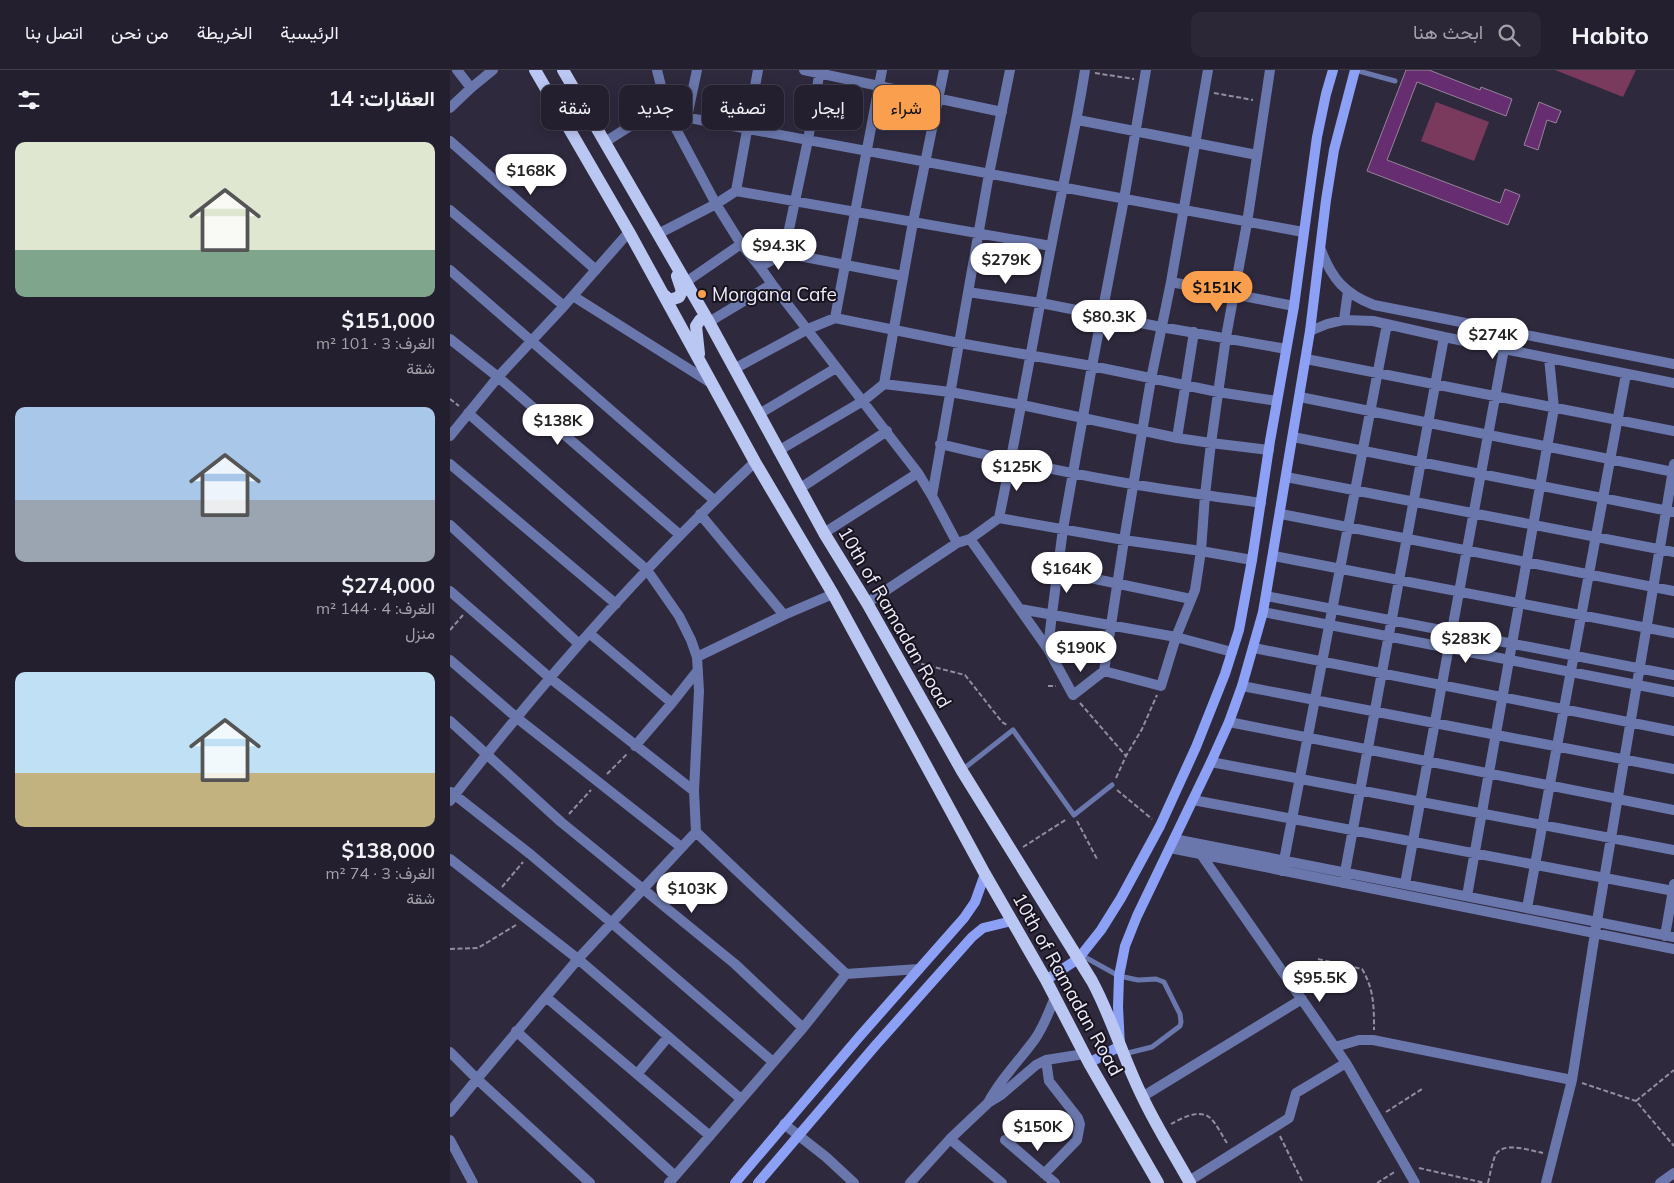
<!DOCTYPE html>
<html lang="ar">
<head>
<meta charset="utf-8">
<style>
  :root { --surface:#231f2e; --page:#2b2736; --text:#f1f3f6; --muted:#a3a2aa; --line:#403d4a; --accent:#fa9f4e }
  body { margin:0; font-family:Mulish,Vazirmatn,sans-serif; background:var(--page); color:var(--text); direction:rtl; height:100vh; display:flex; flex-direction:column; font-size:19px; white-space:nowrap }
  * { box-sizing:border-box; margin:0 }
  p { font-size:16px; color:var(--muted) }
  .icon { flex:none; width:28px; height:28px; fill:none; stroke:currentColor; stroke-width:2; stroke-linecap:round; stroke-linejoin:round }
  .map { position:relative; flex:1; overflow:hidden; direction:ltr }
  .sheet { display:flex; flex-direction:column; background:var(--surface); width:450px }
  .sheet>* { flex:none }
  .hud { position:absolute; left:15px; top:15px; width:475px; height:45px; direction:rtl; display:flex; gap:10px }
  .price { position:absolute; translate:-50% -42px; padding:0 11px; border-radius:18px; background:#fff; color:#222; font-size:16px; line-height:32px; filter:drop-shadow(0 1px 2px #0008) }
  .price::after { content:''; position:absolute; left:50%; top:30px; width:15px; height:11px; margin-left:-8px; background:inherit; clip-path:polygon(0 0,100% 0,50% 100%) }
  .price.selected { background:var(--accent); color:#111 }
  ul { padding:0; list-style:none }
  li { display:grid; align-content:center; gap:10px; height:265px; padding:0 15px }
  li span { display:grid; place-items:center; height:155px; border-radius:10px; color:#555 }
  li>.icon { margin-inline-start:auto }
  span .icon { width:90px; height:90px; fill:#fffc; stroke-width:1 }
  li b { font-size:21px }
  h2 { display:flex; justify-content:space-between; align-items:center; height:60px; padding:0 15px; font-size:21px }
  .chip { padding:0 18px; border-radius:10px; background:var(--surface); box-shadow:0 2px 12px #0003,0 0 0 1px var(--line); font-size:18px; line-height:45px }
  .chip.selected { background:var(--accent); color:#111 }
  header { display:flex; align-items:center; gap:30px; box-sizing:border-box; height:70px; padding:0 25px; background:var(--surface); border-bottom:1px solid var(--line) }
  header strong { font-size:24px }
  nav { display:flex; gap:28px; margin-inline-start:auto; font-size:18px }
  .search { width:350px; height:45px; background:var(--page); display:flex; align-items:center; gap:12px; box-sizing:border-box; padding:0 18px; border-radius:10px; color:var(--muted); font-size:19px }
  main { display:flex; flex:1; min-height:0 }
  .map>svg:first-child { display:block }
</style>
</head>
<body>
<header>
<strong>Habito</strong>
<div class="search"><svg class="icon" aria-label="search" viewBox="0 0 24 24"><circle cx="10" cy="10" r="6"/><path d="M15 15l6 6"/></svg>ابحث هنا</div>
<nav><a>الرئيسية</a><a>الخريطة</a><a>من نحن</a><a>اتصل بنا</a></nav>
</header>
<main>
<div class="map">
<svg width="1224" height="1113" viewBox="0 0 1224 1113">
  <rect width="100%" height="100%" fill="#2f293e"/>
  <path fill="#793a5e" d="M1105,0H1186L1173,27Z
    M986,32L1039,52L1024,91L971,71Z"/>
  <path fill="#662d70" stroke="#958398" d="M956,0H979L1030,20L1031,17L1062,29L1056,46L967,12L937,90L1050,133L1055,119L1070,125L1058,155L917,101Z
    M1089,32L1111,41L1106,53L1097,50L1088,80L1074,75Z"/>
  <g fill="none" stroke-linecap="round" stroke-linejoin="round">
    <path stroke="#928d9f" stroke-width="2" stroke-dasharray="5 2.5" stroke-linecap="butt" d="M645,3L684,9
      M764,23L803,30
      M0,329L9,336
      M0,560L13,545
      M464,592L515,605L552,652L557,655
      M598,616H606
      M630,633L676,686
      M157,704L178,683
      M666,708L676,686L692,659L707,625
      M667,720L702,749
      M119,744L141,720
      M627,751L647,789
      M573,777L617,749
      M52,817L73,792
      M0,879L28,878L66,855
      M868,889L912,899C924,919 924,937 924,960
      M1132,1013L1186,1031L1224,1076
      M1186,1031L1224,1000
      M936,1042L972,1019
      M721,1054C730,1049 748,1039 759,1047C765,1051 773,1067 777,1073
      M830,1066L853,1113
      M969,1098L1035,1113
      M927,1113L946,1101
      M1038,1113C1040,1104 1042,1094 1045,1086C1052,1070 1081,1081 1093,1083"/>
    <path stroke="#6a77ac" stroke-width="5" d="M905,0L945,11
      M512,700L563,660L624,745L662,715
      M631,885L669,906L688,910L706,909L714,912L730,944L731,952L730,956L702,977L674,984"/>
    <path stroke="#6a77ac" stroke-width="10" d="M7,0L21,18
      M207,0L218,44L266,134L291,174L310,197L322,214L468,403L482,426L507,473
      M354,0L552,42
      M696,0L674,129L642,296L613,459L602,544L598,579L623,625L654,601L674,470L701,309L721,212L758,0
      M0,38L21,18L43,0
      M237,47L247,0
      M628,50L807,85
      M0,71L146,200
      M155,72L185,53L218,44L853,162
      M286,121L601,176
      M0,140L114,236
      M208,164L266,134L286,121L308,0
      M871,180C882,209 895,224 924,235L1224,294
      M334,183L358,70L370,0
      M310,197L334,183L453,206
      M0,200L264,430
      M236,212L291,174
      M721,212L844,236
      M518,222L591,233L711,257L836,279
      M123,226L261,313
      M385,248L432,0
      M894,250L898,221
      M259,252L322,214
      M860,261L877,254L894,250L923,251L994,267L1224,313
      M0,269L48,307L230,465
      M856,289L1224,361
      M284,299L358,259L385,248L509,273L642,296L768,322L827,331
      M434,314L500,322L572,335L727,368L761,373L819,380
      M850,327L1224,402
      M309,344L386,298
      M0,366L48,307L114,236L179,162
      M843,367L1224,442
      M727,368L744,262
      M490,374C577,395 667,414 755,425C774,428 793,430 811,433
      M328,381L413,331L434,314L463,152L494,0
      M0,394L166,534
      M836,407L1224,482
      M349,419L437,361
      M482,426L539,104L560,0
      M250,444L334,545L383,524
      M831,444L1224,521
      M549,448C568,356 584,264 602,172C613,114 626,58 635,0
      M0,455L129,574
      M374,463L468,403
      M520,469L598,579
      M824,486L1224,563
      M607,501L741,529
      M0,521L100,608L244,721
      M816,526L1224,605
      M417,533L507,473L520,469L549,448L674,470L751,481L802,490
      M570,539L726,567L782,582
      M813,542L1224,622
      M139,563L222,633L185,676
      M804,578L1224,661
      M247,587L334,545
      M0,590L67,648L231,777
      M654,601L711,616L726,567L745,520L751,481L755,425L761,373L776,267L797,153L820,0
      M792,616L1224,699
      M222,633L248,600
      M0,651L111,752L285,894L353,958
      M779,652L1224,740
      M761,692L1224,780
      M1,722L80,784L163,854L323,992
      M743,730L1224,821
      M0,731C93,611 194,496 305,392
      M724,769L1224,867
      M720,778L1224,879
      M750,783L896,993L965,1113
      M0,789L128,889L291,1029
      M832,801L937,254
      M893,813L994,267
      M955,814L1054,279
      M1017,826L1104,338L1099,288
      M1077,838L1176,304
      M1215,866L1224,814
      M396,904L469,899
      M96,927L260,1066
      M66,961L225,1106
      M885,977L909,970H923L1122,1010
      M0,982L27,1009L128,889L246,762L244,721L249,621L247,587L241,570L229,546L197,500L18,343
      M188,1003L218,967
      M692,1027L852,929
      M539,1031C551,1008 570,990 585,969C594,956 599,942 605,927
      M0,1042L27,1009L140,1113
      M334,1054L376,1087L404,1113
      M500,1069L538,1033L551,1025L586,995L596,990L634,984
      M0,1070L23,1113
      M555,1070L605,1113
      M594,1104L627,1070L630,1054L628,1048L599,1011L596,990
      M739,1111L839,1048L846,1023L896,993
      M219,1113L353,958L396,904L246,762
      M460,1113L500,1069L552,1113
      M1096,1113L1122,1010L1145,863L1224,394
      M1210,1113L1224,1103"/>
    <path stroke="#8ca1f5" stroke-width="10" d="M596,910L628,889L651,860L671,828L710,756L746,677L775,604L789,560L802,490L820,371L844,236L867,67L876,24L883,0
      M639,993L670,976L668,937L669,906L675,876L687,846L761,692L779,652L792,616L813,542L860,261L876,130L884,80L905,0
      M285,1113L410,966L514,848L525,832L535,804
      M308,1113L425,976L522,867L533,858L562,851"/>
    <path stroke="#bac7f2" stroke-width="12" d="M85,0L179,162L305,392L383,524L535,804L596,910L639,993L708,1113
      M113,0L259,252L374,463L417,533L512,701L642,911C662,948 673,988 692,1026C706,1056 724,1084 740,1113
      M213,224L220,230L229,227L232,221L227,206
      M249,284L246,256L250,250L256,248"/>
  </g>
  <circle fill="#fa9f4e" stroke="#16131d" stroke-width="2" cx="252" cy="224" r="5"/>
  <g text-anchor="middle" stroke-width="4" stroke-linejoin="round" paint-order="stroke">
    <g font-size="19" fill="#eeeaf9" stroke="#16131d" text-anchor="start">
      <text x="262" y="231">Morgana Cafe</text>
    </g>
    <g font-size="19" fill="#eeeaf9" stroke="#16131d">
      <text transform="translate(445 547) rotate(60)" y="7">10th of Ramadan Road</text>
      <text transform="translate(618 914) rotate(61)" y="7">10th of Ramadan Road</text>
    </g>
  </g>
</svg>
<b class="price" style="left:81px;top:126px">$168K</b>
<b class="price" style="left:329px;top:201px">$94.3K</b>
<b class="price" style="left:556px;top:215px">$279K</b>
<b class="price selected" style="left:767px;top:243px">$151K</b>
<b class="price" style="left:659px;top:272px">$80.3K</b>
<b class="price" style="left:1043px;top:290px">$274K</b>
<b class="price" style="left:108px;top:376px">$138K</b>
<b class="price" style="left:567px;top:422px">$125K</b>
<b class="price" style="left:617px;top:524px">$164K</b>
<b class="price" style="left:1016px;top:594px">$283K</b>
<b class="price" style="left:631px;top:603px">$190K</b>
<b class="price" style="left:242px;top:844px">$103K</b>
<b class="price" style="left:870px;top:933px">$95.5K</b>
<b class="price" style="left:588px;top:1082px">$150K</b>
<div class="hud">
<a class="chip selected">شراء</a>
<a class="chip">إيجار</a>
<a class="chip">تصفية</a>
<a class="chip">جديد</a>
<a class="chip">شقة</a>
</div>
</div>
<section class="sheet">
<h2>العقارات: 14<svg class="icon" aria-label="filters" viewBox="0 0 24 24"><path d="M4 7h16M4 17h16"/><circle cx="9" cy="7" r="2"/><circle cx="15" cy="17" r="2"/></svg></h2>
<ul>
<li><span style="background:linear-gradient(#dfe7d0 70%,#7fa58c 0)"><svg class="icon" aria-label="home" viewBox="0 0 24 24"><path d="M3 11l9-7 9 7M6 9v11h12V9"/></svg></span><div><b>$151,000</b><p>الغرف: 3 · 101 m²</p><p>شقة</p></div></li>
<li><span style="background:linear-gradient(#a9c7e8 60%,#9aa5b1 0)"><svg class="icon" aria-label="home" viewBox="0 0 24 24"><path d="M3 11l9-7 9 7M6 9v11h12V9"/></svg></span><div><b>$274,000</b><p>الغرف: 4 · 144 m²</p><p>منزل</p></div></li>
<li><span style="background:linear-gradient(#bfe0f5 65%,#c2b280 0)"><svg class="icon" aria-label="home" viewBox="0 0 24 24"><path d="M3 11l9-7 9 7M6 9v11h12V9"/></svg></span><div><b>$138,000</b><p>الغرف: 3 · 74 m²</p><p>شقة</p></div></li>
</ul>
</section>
</main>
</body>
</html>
